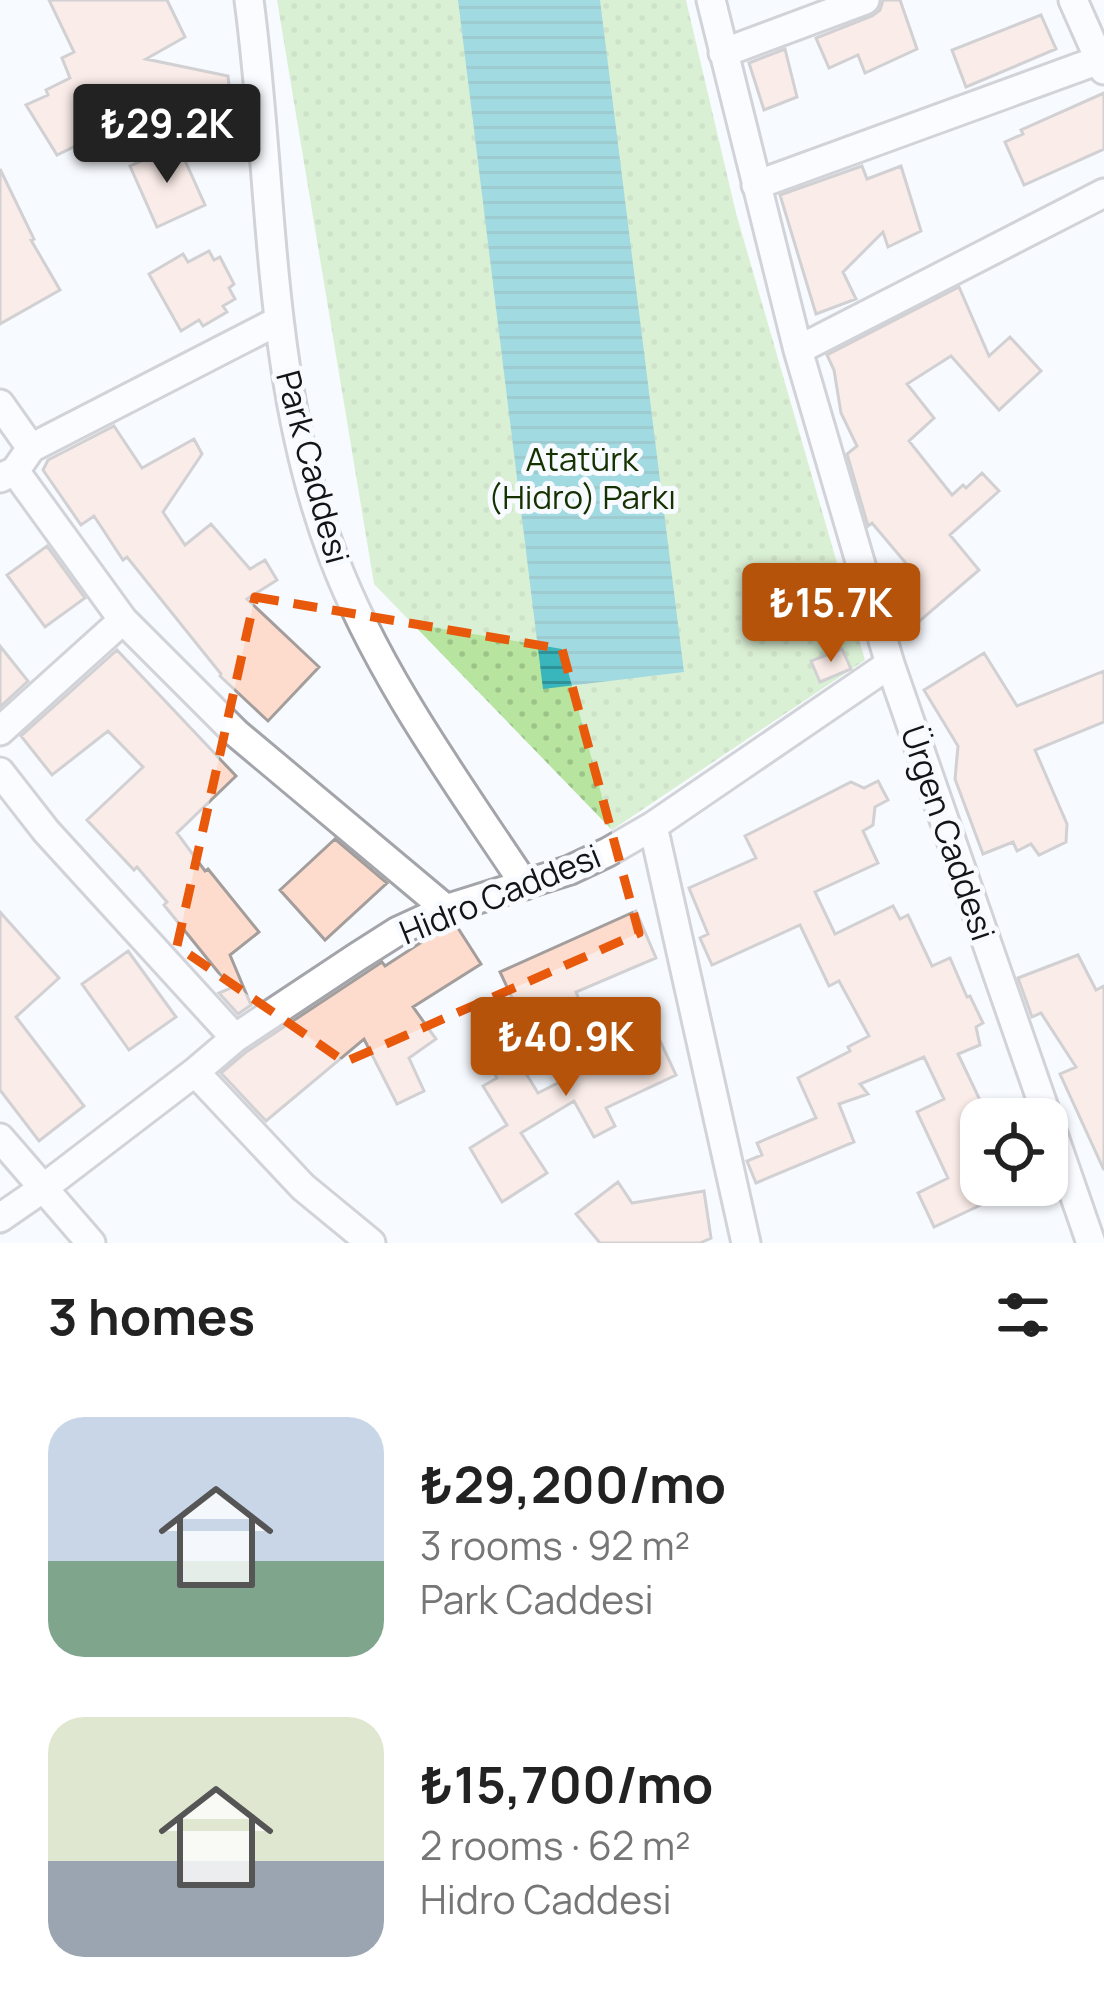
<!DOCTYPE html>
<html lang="en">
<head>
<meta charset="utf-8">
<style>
  :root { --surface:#fff; --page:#f2f2f2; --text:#222; --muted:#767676; --accent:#b45309 }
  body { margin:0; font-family:Manrope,sans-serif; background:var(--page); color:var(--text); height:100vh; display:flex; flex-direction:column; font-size:45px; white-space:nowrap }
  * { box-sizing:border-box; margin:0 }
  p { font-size:39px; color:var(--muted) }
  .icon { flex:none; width:66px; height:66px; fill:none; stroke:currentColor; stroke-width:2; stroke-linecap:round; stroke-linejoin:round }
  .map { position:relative; height:1243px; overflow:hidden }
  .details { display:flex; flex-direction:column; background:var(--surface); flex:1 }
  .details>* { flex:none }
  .tools { position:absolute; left:960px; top:1098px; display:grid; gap:24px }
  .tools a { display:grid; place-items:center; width:108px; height:108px; border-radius:24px; background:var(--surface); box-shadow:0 3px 9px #0004; font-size:60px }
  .price { position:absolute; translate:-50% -102px; padding:0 27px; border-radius:12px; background:var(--accent); color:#fff; font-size:39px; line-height:78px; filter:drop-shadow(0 3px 6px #0008) }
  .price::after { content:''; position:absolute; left:50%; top:72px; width:36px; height:27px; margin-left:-18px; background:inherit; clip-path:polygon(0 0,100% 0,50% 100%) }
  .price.on { background:#222; color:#fff }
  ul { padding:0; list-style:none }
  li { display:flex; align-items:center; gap:36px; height:300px; padding:0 48px }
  li span { display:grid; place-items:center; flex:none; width:336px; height:240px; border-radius:36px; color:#555 }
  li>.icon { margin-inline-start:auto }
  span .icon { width:144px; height:144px; fill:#fffc; stroke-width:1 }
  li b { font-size:51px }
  h2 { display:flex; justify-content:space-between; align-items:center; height:144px; padding:0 48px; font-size:51px }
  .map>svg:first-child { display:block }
</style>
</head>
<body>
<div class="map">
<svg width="1104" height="1243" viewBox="0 0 1104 1243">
  <defs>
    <pattern id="park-dots" width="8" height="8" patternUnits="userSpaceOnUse" patternTransform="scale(3)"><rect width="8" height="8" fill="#b7e59f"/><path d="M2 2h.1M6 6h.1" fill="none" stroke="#9cc488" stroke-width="1.8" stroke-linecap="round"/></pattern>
    <pattern id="water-rules" width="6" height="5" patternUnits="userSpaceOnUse" patternTransform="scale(3)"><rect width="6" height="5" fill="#39b5bc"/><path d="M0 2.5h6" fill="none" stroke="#2f9298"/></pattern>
  </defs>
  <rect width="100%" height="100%" fill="#f7faff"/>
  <path fill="url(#park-dots)" d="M277,0H686L736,213L865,660L612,830L374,584Z"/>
  <path fill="url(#water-rules)" d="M458,0H600L684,672L543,689Z"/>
  <path fill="#fddccd" stroke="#a39e9c" stroke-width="3" d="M49,0H167L185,37L146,59L228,76L233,121L168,148L148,99L102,123L106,131L57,155L26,105L48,95L46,90L70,78L62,58L74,52Z
    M883,0H900L917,49L865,73L858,55L829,68L816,38L872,16L880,10Z
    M1041,15L1056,49L966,87L952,50Z
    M785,49L797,97L764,110L749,63Z
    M1104,93V149L1024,185L1005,142L1023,134L1021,130Z
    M178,145L205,205L157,227L130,166Z
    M862,166L867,179L901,166L921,231L888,247L883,232L843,272L856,299L816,314L780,195Z
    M0,169L34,239L31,240L60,290L0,324Z
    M209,251L214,260L220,257L234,284L229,288L235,299L223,306L227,312L203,326L199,320L181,331L149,274L183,254L188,262Z
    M959,287L989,356L1010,337L1041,371L999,410L951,356L907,384L934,418L909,441L952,495L963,485L966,488L982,473L999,491L950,535L979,570L915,625L888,594L887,588L910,568L872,523L868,526L847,454L857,446L841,413L834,370L827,355Z
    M114,426L142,468L194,439L202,454L163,512L185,545L211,524L250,569L265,560L277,580L247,599L319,667L268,721L220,676L221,674L127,557L123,560L94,516L81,525L43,470L48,460Z
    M47,546L85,598L45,627L7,575Z
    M0,646L28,681L0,707Z
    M842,649L851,669L820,682L811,661Z
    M117,650L236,776L177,833L205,871L208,869L259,932L230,955L251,1005L238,1014L219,993L231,988L164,905L167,902L137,867L134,870L87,820L143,767L108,731L52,775L21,736Z
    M984,653L1017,706L1104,671V722L1035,750L1067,824L1066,842L1039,855L1031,844L1017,851L1013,842L983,854L955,779L958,746L924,690Z
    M878,781L888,800L875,807L873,825L863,831L878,863L815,892L835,934L893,906L900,919L908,915L932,966L950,958L967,997L970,996L983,1023L976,1027L980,1045L958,1054L989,1119H981V1185H1023L934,1227L918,1193L948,1178L917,1112L944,1099L924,1057L860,1084L868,1094L839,1104L854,1142L756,1183L747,1161L762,1155L757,1143L816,1118L798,1078L850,1051L848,1047L869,1036L839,981L829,986L800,925L712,965L700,938L708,934L689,888L756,858L745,836L851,782L864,788Z
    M335,839L387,883L325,940L280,890Z
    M636,911L656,958L576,992L578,997L524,1023L500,972Z
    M0,912L59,978L16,1017L84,1106L39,1141L0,1090Z
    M456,925L481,964L413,1007L436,1039L409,1058L424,1091L397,1104L364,1039L266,1121L221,1073L246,1052L382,962L385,966L434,934Z
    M128,951L176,1017L129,1050L82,984Z
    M1078,955L1096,990L1104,986V1170L1060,1074L1076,1067L1041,1013L1032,1017L1018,978Z
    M648,1015L676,1075L606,1108L615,1126L594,1137L574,1101L521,1133L547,1173L502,1202L470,1148L507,1125L483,1086L497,1078L488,1063L511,1049L538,1093L591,1066L582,1047Z
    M618,1182L632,1203L704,1191L711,1238L700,1243H600L576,1214Z"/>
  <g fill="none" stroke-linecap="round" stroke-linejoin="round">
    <defs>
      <path id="minor" d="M249,0C274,186 265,377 333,556C377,673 456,781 525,885
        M711,0L798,350L890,664L1091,1243
        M1073,0L1104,70
        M723,53L865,0
        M756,185L1099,60
        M798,350L1104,193
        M0,404L31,448
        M15,471L123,620L236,733L446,909
        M0,478L15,471L31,448L278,321
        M0,731L123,620
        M0,772L46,831L235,1038
        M653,826L746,1243
        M195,1072L303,1187L371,1243
        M0,1138L91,1243
        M0,1218L42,1189L195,1072L235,1038L357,957L398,931L446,909L570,870L608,852L653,826L890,664"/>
    </defs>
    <use href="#minor" stroke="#a3a5aa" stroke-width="33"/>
    <use href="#minor" stroke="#fff" stroke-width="27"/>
  </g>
  <path d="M0 0H1104V1243H0ZM255,597L562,649L639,933L345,1062L177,946Z" fill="#f7faff" fill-opacity=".55" fill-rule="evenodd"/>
  <path fill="none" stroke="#e8590c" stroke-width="9" stroke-dasharray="24 15" stroke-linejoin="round" d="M255,597L562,649L639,933L345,1062L177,946Z"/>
  <g text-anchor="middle" stroke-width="10" stroke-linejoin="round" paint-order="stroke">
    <g font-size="33" fill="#153100" stroke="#f7faff">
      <text x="582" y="471">Atatürk<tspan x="582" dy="38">(Hidro) Parkı</tspan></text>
    </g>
    <g font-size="33" fill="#131415" stroke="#f7faff">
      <text transform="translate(313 467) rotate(75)" y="12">Park Caddesi</text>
      <text transform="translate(948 833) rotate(71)" y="12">Ürgen Caddesi</text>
      <text transform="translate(500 894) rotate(-22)" y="12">Hidro Caddesi</text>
    </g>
  </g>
</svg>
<div class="tools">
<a><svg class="icon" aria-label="locate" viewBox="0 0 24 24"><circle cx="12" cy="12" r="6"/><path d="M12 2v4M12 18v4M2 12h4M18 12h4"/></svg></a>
</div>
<b class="price on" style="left:167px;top:186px">₺29.2K</b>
<b class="price" style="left:831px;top:665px">₺15.7K</b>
<b class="price" style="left:566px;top:1099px">₺40.9K</b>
</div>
<section class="details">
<h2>3 homes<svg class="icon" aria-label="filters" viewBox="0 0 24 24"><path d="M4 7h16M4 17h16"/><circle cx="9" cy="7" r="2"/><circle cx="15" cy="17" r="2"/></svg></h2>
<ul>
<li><span style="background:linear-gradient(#c9d6e8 60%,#7fa58c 0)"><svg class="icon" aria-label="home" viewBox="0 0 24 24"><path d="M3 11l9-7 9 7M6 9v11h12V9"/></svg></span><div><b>₺29,200/mo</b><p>3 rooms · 92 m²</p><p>Park Caddesi</p></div></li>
<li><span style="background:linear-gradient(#dfe7d0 60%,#9aa5b1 0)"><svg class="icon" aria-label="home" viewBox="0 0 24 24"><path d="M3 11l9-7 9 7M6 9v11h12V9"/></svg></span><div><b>₺15,700/mo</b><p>2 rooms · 62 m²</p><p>Hidro Caddesi</p></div></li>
</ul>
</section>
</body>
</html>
